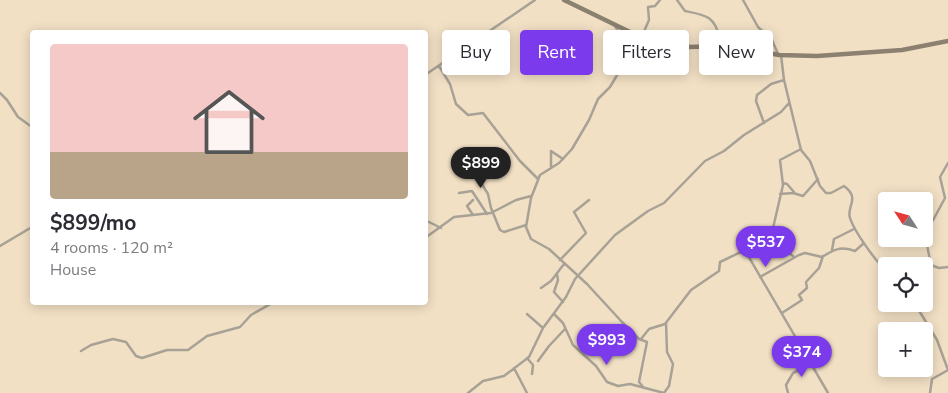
<!DOCTYPE html>
<html lang="en">
<head>
<meta charset="utf-8">
<style>
  :root { --surface:#fff; --page:#f7f7f7; --text:#2b2b33; --muted:#7c7c81; --accent:#7c3aed }
  body { margin:0; font-family:"Nunito Sans",sans-serif; background:var(--page); color:var(--text); height:100vh; display:flex; flex-direction:column; font-size:19px; white-space:nowrap }
  * { box-sizing:border-box; margin:0 }
  p { font-size:16px; color:var(--muted) }
  .icon { flex:none; width:28px; height:28px; fill:none; stroke:currentColor; stroke-width:2; stroke-linecap:round; stroke-linejoin:round }
  .map { position:relative; flex:1; overflow:hidden }
  .details { position:absolute; left:30px; top:30px; width:398px; height:275px; display:flex; flex-direction:column; background:var(--surface); border-radius:5px; box-shadow:0 2px 12px #0003 }
  .details>* { flex:none }
  .guide { position:absolute; left:442px; top:30px; width:430px; height:45px; display:flex; gap:10px }
  .needle { width:32px; rotate:306deg }
  .controls { position:absolute; left:878px; top:192px; display:grid; gap:10px }
  .controls a { display:grid; place-items:center; width:55px; height:55px; border-radius:5px; background:var(--surface); box-shadow:0 2px 12px #0003; font-size:25px }
  .price { position:absolute; translate:-50% -42px; padding:0 11px; border-radius:18px; background:var(--accent); color:#fff; font-size:16px; line-height:32px; filter:drop-shadow(0 1px 2px #0008) }
  .price::after { content:''; position:absolute; left:50%; top:30px; width:15px; height:11px; margin-left:-8px; background:inherit; clip-path:polygon(0 0,100% 0,50% 100%) }
  .price.selected { background:#222; color:#fff }
  ul { padding:0; list-style:none }
  li { display:grid; align-content:center; gap:10px; height:265px; padding:0 20px }
  li span { display:grid; place-items:center; height:155px; border-radius:5px; color:#555 }
  li>.icon { margin-inline-start:auto }
  span .icon { width:90px; height:90px; fill:#fffc; stroke-width:1 }
  li b { font-size:21px }
  .tag { padding:0 18px; border-radius:5px; background:var(--surface); box-shadow:0 2px 12px #0003; font-size:18px; line-height:45px }
  .tag.selected { background:var(--accent); color:#fff }
  .map>svg:first-child { display:block }
</style>
</head>
<body>
<div class="map">
<svg width="948" height="393" viewBox="0 0 948 393">
  <rect width="100%" height="100%" fill="#f2e0c5"/>
  <g fill="none" stroke-linecap="round" stroke-linejoin="round">
    <path stroke="#a8a195" stroke-width="2.5" d="M677,0L685,11C706,15 715,16 720,39L733,45
      M743,0L758,27L772,40L778,54
      M615,26L628,47L629,55L610,87L598,99L589,120L572,149L559,163L540,175L531,198L526,227L531,239L549,249L587,284L622,322L639,339L647,342L639,382L644,388
      M642,36L649,20L648,7L655,6L660,0
      M781,55L784,80L801,150L810,161L820,186L826,193H831L844,186C861,199 846,206 850,218C854,231 876,262 886,270
      M439,66L450,84L456,104L468,115L483,113L520,161L538,179
      M425,75L535,0
      M0,93L7,100L18,117L32,127
      M764,123L756,101L757,95L771,84L784,80
      M801,149L780,160L783,185L773,228L743,247L828,393
      M463,154L488,194L491,208L500,230L504,232L526,225
      M948,163L940,177L945,198L925,235L931,265L939,268L948,267
      M551,167V151L563,159
      M783,183L787,184L794,192
      M459,193L472,191L487,214
      M780,194L793,193L803,196L818,179
      M473,215L467,206L473,200
      M425,220L441,228
      M773,229L783,248L794,257
      M425,238L454,217L491,213L516,200L531,196
      M0,246L32,227
      M832,250L834,239L854,229
      M560,260L586,233L574,212L589,200
      M924,272L931,265
      M557,274L558,280L554,292L563,302
      M760,277L799,255L805,253L822,257C835,249 840,246 855,251L864,243
      M541,288L551,281L564,264
      M915,304L937,340L948,370
      M782,313L802,300L799,295L807,288L806,282L819,268L823,256
      M527,314L543,328
      M554,314L563,323L573,345L596,366L607,382L618,386L630,384L664,393
      M641,339L649,329L665,324L691,290L719,271L720,262L745,250
      M81,351L91,345L113,339L126,342L136,356L142,358L167,350H188L207,336L240,327L251,315L274,302
      M527,358L533,365L532,374
      M538,361L549,346L565,329
      M514,368L527,393
      M468,393L483,381L504,376L529,357L543,328L566,297L575,279L615,235L648,211L664,203L705,161L724,151L744,135L781,112L789,103
      M664,393L669,386L673,364L667,352L666,323
      M788,393L786,385L793,373L812,364
      M930,393L932,379L948,370"/>
    <path stroke="#8c8170" stroke-width="4.5" d="M564,0L630,32L665,43L687,47L734,46L779,55L817,56L902,50L948,41"/>
  </g>
</svg>
<div class="controls">
<a><svg class="needle" viewBox="-14 -14 28 28"><path d="M0-13l5 13h-10z" fill="#e53935"/><path d="M0 13l5-13h-10z" fill="#7c7c81"/></svg></a>
<a><svg class="icon" aria-label="locate" viewBox="0 0 24 24"><circle cx="12" cy="12" r="6"/><path d="M12 2v4M12 18v4M2 12h4M18 12h4"/></svg></a>
<a>+</a>
</div>
<b class="price selected" style="left:481px;top:189px">$899</b>
<b class="price" style="left:766px;top:268px">$537</b>
<b class="price" style="left:607px;top:366px">$993</b>
<b class="price" style="left:802px;top:378px">$374</b>
<div class="guide">
<a class="tag">Buy</a>
<a class="tag selected">Rent</a>
<a class="tag">Filters</a>
<a class="tag">New</a>
</div>
<section class="details">
<ul>
<li><span style="background:linear-gradient(#f6c9c9 70%,#b9a48a 0)"><svg class="icon" aria-label="home" viewBox="0 0 24 24"><path d="M3 11l9-7 9 7M6 9v11h12V9"/></svg></span><div><b>$899/mo</b><p>4 rooms · 120 m²</p><p>House</p></div></li>
</ul>
</section>
</div>
</body>
</html>
